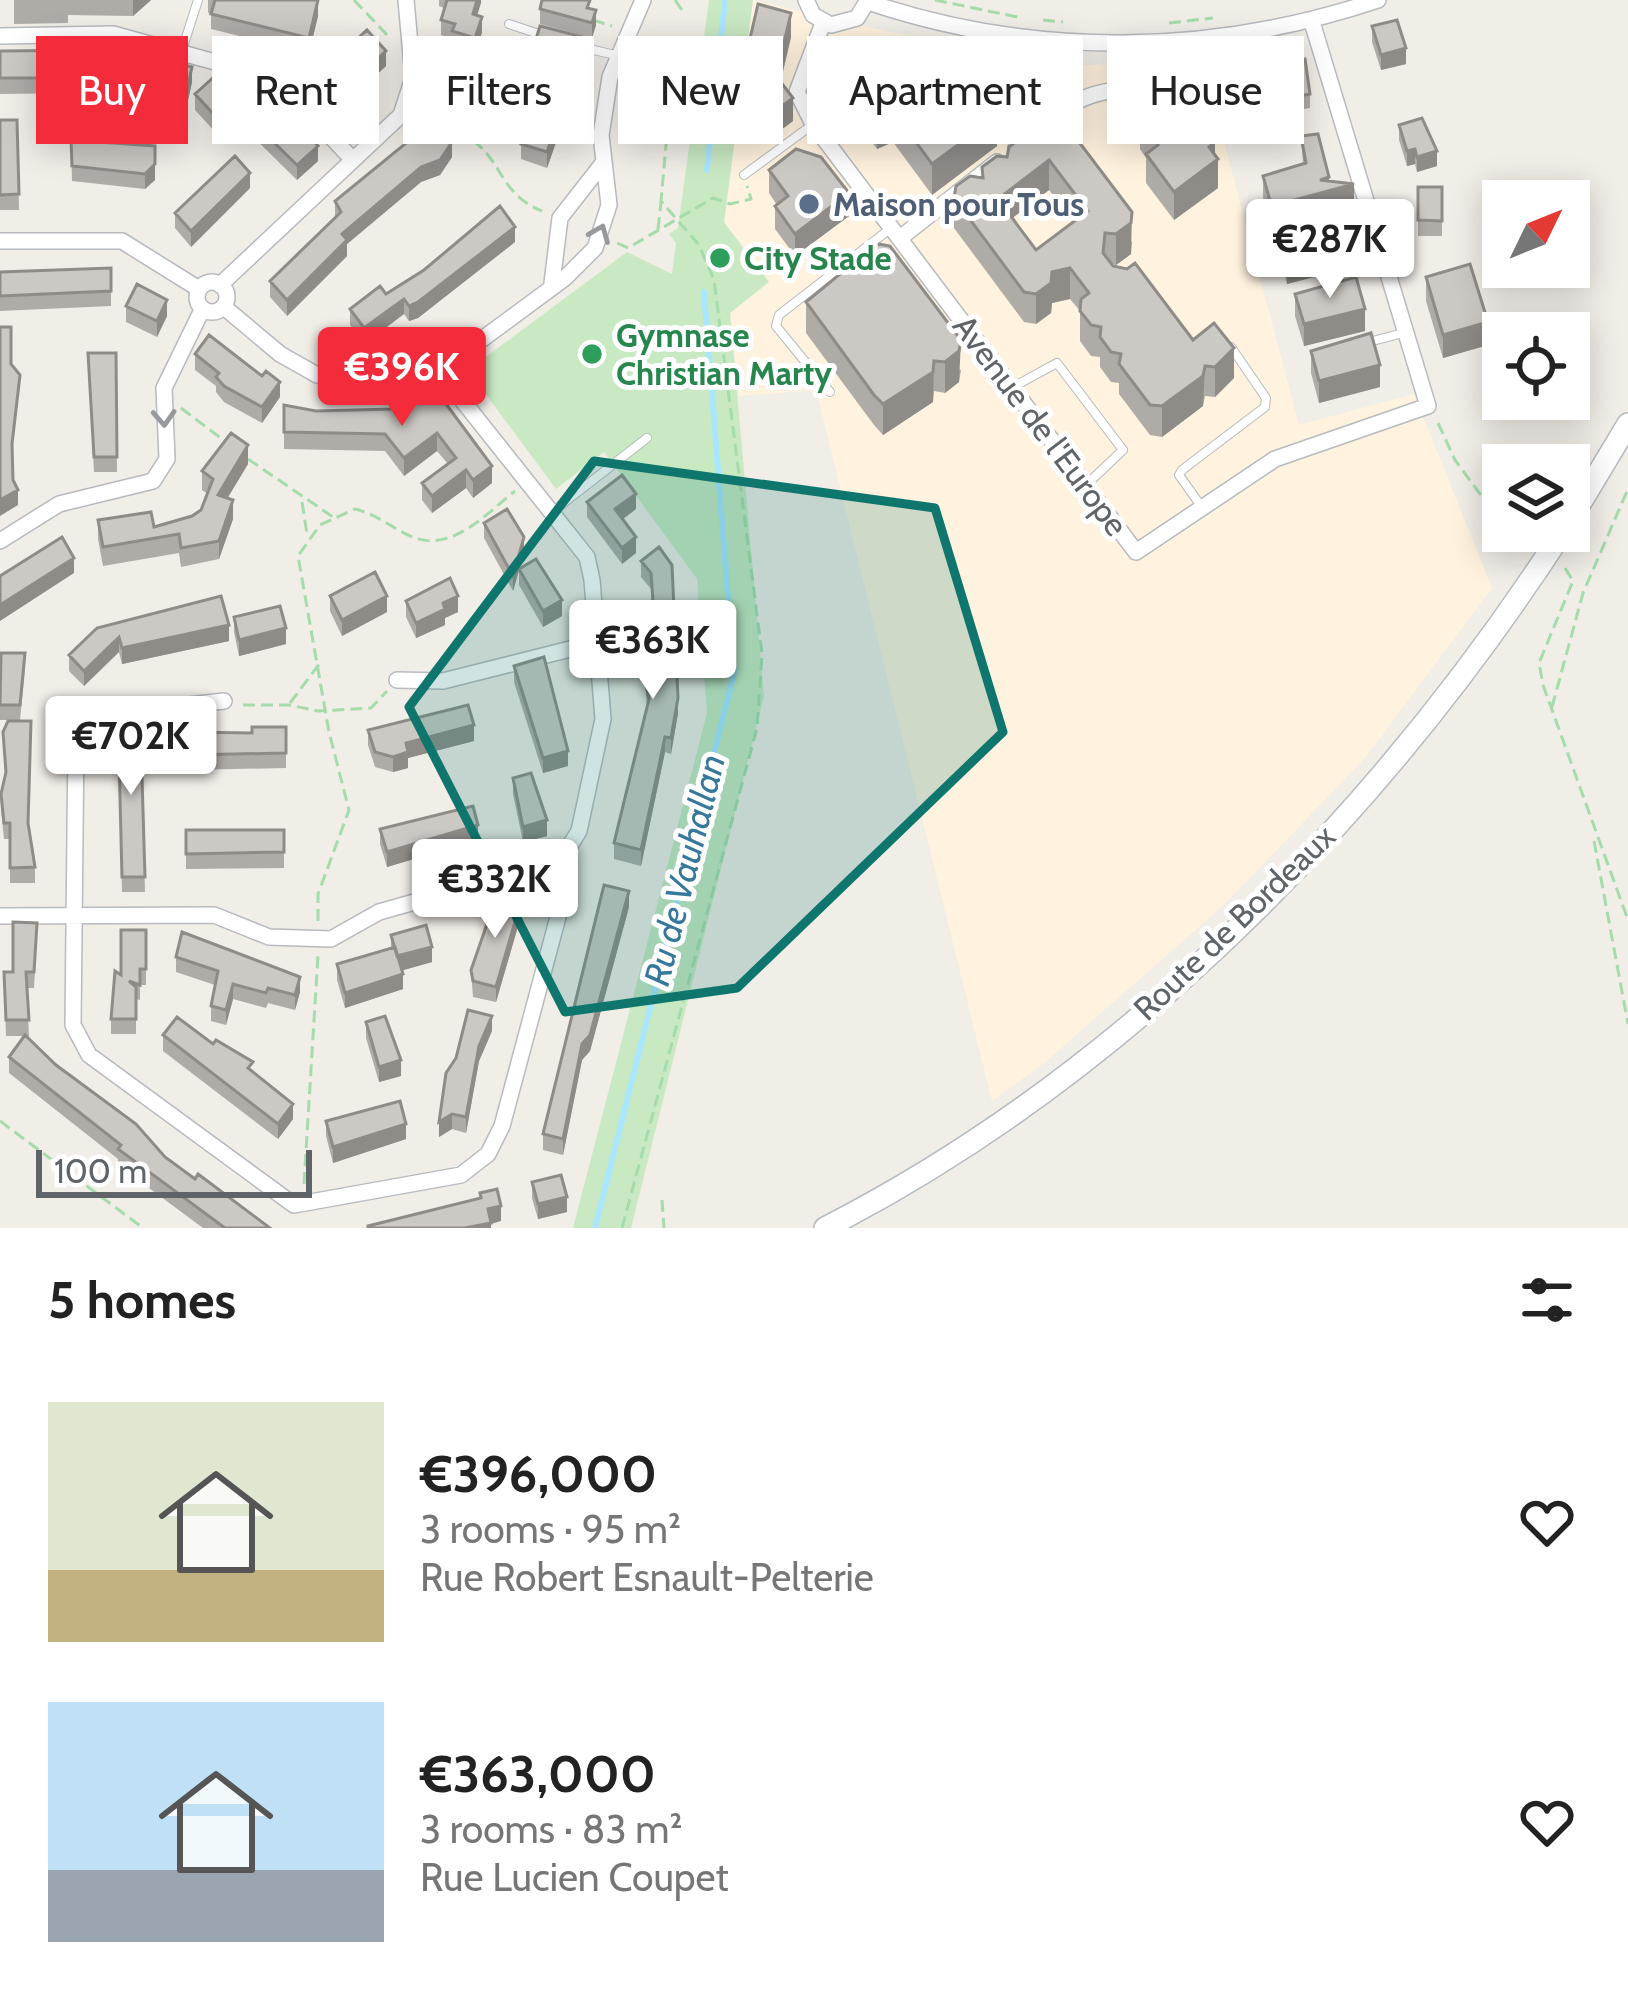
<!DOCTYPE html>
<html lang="en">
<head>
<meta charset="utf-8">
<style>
  :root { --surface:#fff; --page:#f6f6f6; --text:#222; --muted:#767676; --accent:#f32b3b }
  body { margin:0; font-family:Cabin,sans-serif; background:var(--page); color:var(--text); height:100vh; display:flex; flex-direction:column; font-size:45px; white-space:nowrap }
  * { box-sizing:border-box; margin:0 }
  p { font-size:39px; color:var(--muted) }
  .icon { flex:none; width:66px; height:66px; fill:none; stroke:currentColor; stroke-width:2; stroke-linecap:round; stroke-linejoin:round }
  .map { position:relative; height:1228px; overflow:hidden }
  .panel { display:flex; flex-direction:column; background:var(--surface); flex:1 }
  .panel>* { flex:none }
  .hud { position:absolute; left:36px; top:36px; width:1557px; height:108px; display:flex; gap:24px }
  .needle { width:78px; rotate:47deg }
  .fabs { position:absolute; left:1482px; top:180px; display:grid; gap:24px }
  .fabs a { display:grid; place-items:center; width:108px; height:108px; border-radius:0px; background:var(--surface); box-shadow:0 6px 30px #0003; font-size:60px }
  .scale { position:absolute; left:36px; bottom:30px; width:276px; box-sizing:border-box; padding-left:12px; border:6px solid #5e6468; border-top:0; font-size:33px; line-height:42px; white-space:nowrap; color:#5e6468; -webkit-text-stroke:9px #fff; paint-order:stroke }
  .price { position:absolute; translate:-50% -102px; padding:0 27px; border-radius:12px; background:#fff; color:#222; font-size:39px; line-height:78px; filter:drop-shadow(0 3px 6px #0008) }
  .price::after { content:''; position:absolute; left:50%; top:72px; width:36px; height:27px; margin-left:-18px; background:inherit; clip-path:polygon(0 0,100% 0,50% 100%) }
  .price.selected { background:var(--accent); color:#fff }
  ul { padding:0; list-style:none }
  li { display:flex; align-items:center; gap:36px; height:300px; padding:0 48px }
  li span { display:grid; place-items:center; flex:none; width:336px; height:240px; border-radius:0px; color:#555 }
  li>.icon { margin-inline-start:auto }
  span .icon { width:144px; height:144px; fill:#fffc; stroke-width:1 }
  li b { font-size:51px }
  h2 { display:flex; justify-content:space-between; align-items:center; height:144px; padding:0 48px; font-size:51px }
  .tag { padding:0 42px; border-radius:0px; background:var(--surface); box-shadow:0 6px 30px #0003; font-size:42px; line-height:108px }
  .tag.selected { background:var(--accent); color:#fff }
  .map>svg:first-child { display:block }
</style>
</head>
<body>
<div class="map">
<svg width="1628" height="1228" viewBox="0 0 1628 1228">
  <rect width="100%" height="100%" fill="#f1ede7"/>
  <path fill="#fff2de" d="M753,0L989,55L1084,65L1203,62L1299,425L1414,394L1492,588L1366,757L1224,905L1043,1064L992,1101L816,390L739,396L722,242Z"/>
  <path fill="#c9e9c3" d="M709,0H753L724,222L769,282L730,313L764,696L631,1228H573L707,713L697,579L604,452L556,489L476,381L479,362L627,252L672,274L676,243L669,234L678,228Z"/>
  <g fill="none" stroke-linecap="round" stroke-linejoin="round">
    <path stroke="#a9e7ff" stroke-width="6" d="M707,170L725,0
      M595,1228L734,673L704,292"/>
    <defs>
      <path id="service" d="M509,24L545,36
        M577,46L674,69
        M182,50L198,0
        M985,98L1020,143
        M744,175L812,125
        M1336,225L1368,217
        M1365,343L1403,333
        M1013,387L1057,363L1123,450L1086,485
        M830,392L776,326L779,315L891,228
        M1201,506L1179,475L1182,470L1265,407L1266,398L1231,347
        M552,512L647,438"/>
      <path id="minor" d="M806,0L813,15L831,25L857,18L868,0
        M868,2C1034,58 1211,56 1378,0
        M823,23L797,92L813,124L1136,552L1275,459L1428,406L1312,22
        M0,36L113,34L277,79L353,160
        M1016,148C1036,132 1056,111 1078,101C1114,83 1178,82 1202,117
        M900,238L997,162
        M0,241H122L199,289
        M197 297a15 15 0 1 1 30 0a15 15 0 1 1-30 0Z
        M552,283L560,218L603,163
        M220,285L401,115L413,78L406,0
        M224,307L280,354L317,375L386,381L439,371L565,278L595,248L609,205L601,135L610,77L643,0
        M0,541L59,504L153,481L167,459L164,388L202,310
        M397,680L443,681L594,643
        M224,701L111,714L76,737L73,1025L89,1055L294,1205L461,1175L488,1154L502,1126L558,917L553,873L579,831L603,719L592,580L587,557L439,371
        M0,916L214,915L269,937L331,939L379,912L521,872L553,873"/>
      <path id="secondary" d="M1569,522L1628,424
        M825,1228C1126,1074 1381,812 1563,531"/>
    </defs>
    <use href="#service" stroke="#b7babe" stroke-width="10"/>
    <use href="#minor" stroke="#b7babe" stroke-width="18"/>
    <use href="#secondary" stroke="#b5bbbf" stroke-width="24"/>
    <path stroke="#a5dcab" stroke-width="3" stroke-dasharray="12 6" stroke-linecap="butt" d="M354,0L390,38
      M675,0L682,10
      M935,0L1022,18
      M593,20L612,26
      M1043,20L1063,22
      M1169,23L1213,18
      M427,54L440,56L456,77L466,136C503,157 498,194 542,211
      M658,229L661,202
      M617,243L628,248L713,198L730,204L751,199L747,186
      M181,408L226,442
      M1438,423L1455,460L1503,525
      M248,459L333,517
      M302,502L307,534
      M1511,531L1530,543
      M1565,568L1573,581L1539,663L1543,685L1628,920
      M290,703L320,663
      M243,705H289L318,711L371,708L387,691
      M1552,707L1583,593L1628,489
      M1594,841L1628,1024
      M318,921V894L349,810L329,732L298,556L320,525L355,509C379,515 394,530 415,538C454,551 487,513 515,491
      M0,1121L143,1228
      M304,1184L318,955
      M662,1200L664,1228
      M622,1228L757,728L762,654L714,280L699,245L661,201L668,123"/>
    <use href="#service" stroke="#fff" stroke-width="8"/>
    <use href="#minor" stroke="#fff" stroke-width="15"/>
    <use href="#secondary" stroke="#fff" stroke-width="21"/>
  </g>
  <path fill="#afaca8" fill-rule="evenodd" d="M14,0H151L133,16L68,15V23L14,24Z
    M208,0H318V16L309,53L211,29V14L208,13Z
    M439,0H481L477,15L482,32L475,54L452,46V39L441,35V20L444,8L439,6Z
    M540,9H591L596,25L592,38L540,24Z
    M1372,26L1406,64L1381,70L1372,42Z
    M791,37L781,81L793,121L766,141L746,114V101L742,96V73Z
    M535,42L587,54L547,168L521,159V144L528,121L522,119V104L535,58Z
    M0,51L192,82L185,114L107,93L84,98L79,93L0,94Z
    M342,53L386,66L362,88L366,108L350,122L346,117L337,125L320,106V90L343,70Z
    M917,59L956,64L997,146L932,195L893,142L877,149L860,126V96Z
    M1270,67L1310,94V108L1275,114Z
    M195,94L239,116L218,135L195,110Z
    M242,111L318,161L297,180L242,126Z
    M0,120H17L19,210H0Z
    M1140,121L1215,155L1218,188L1174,220L1146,183V158L1140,149Z
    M1399,125L1437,166L1417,172L1415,164L1407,166L1399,140Z
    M1035,127L1132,242L1131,254L1116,265L1111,264L1234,378L1215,397L1205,396L1203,406L1162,437L1150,435L1119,394V383L1111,382L1100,367V357L1091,356L1080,341V311L1070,299L1052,303L1051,313L1036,324L1024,322L954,228V198L982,178V167L1007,157L1035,138ZM1049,190L1074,222L1036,250L1012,218Z
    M1301,136L1329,181L1354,205L1287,223L1283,231L1348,268L1287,284L1279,254V238L1276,243L1263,197V176L1303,164Z
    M71,140L155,146V180L145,189L72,181Z
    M452,157L440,175L421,182L347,244V256L287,316L270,297V281L335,218V201Z
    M769,170L849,216L795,256L775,229V206L777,205L769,193Z
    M1418,187H1442V236H1418Z
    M250,188L191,247L175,228V213Z
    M515,242L418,318L409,321L404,314L364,344L350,325V309Z
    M111,268V306L0,311V272Z
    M1426,277L1488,345L1443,358L1426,301Z
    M1295,294L1365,331L1304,346L1295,316Z
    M806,302L961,370L959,382L945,393L934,391L933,402L883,435L874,425L806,333Z
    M126,306L167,316L157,337L126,322Z
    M1311,351L1380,387L1319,403L1311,373Z
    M116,353L117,472H94L88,368Z
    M195,354L280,397L262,423L224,402L216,392V386L195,370Z
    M392,391L492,483L473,498L466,488L432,513L422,500V483L448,464L437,451L404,476L385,451L284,449V405L316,411L392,409Z
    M248,464L227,498L233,519L219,559L181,567L179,553L103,566L98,539V520L154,527L192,516L201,510L208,494L202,490V471Z
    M587,502L636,509L623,519L636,553L622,564L587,517Z
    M484,523L524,553L519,569L562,616L543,627L519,585V570L513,591L484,538Z
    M659,547L678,713L671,754L665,752L641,866L614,859V843L647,706L645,681L650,680L641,630V615L645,614V602L652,601L651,589L641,577V561Z
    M330,596L387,612L342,636L330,611Z
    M406,601L458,612L445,618V625L416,638L406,617Z
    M234,617L286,644L239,656L234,632Z
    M97,628L229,641L122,664L119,652L84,686L69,671V655Z
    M514,666L568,766L543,773L514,682Z
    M25,669L20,720H0V688Z
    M118,718L144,733L139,777H142L145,892H122Z
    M286,727V768L187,770V732L252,733Z
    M368,730L474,741L408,758V768L393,772L375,767L368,745Z
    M3,732L29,825L35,867V883H10V839H4L1,809V794L5,776Z
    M513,778L547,836L523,842L513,794Z
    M380,829L478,840L387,867L380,844Z
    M186,830H284V868L186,869Z
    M629,907L590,1051L582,1060L563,1155L543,1150V1134Z
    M521,916L496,1002L473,997L471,970Z
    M146,930V985H140V1000L136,999V1034H111V1019L121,975Z
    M391,935L432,962L402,970L403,989L345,1008L337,980V964L391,948Z
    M37,938L34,988H27L29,1036H26L56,1065L165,1157L270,1228H203L118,1165V1159L9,1073V1057L25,1036H6L4,972H13Z
    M176,957L300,992L295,1010L268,1003L266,1008L233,999L226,1025L211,1021V1006L215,985L176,972Z
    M366,1022L401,1076L379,1082L366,1038Z
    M492,1031L479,1061L466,1133L452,1129L439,1137Z
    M163,1035L253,1072L293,1119L278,1139L163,1051Z
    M326,1121L406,1139L333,1163L326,1136Z
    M532,1182L567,1212L538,1219L532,1198Z"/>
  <path fill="#8f8c88" d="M133,0H151L133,16Z
    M318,0V16L309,53V38Z
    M477,0H481V3L473,29V14Z
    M596,10V25L592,38V23Z
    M791,13V37L776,99V76Z
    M482,17V32L475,54V38Z
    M587,38V54L547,168V152Z
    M1406,48V64L1381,70V55Z
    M386,51V66L355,95V79Z
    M192,67V82L185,114V98Z
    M107,77V93L84,98V83Z
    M366,92V108L350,122V107Z
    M793,98V121L766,141V118Z
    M239,100V116L218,135V119Z
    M346,102V117L337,125V110Z
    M893,111V142L877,149V119Z
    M997,116V146L932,195V164Z
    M452,142V157L440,175L421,182L347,244V256L287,316V300L342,234Z
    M1215,142V161L1218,159V188L1174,220V192L1209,147Z
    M318,146V161L297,180V165Z
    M1415,149V164L1407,166V151Z
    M1437,151V166L1417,172V157Z
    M1049,160V190L998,229V199Z
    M155,164V180L145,189V174Z
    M250,173V188L191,247V231Z
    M1329,177V191L1354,184V205L1287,223L1280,236L1279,232V238L1276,243V222L1287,202L1320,180Z
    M849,193V216L795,256V234Z
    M1132,212L1131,254L1116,265V234Z
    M515,227V242L418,318L409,321V306Z
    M1348,246V268L1287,284V262Z
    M1070,268V299L1052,303L1051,313L1036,324V294L1052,272Z
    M404,299V314L364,344V328Z
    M167,300V316L157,337V321Z
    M1365,309V331L1304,346V324Z
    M1488,322V345L1443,358V335Z
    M961,340L959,382L945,393V362Z
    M1234,348V378L1215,397V367Z
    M934,361L933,402L883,435V404Z
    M1380,365V387L1319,403V381Z
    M1205,366L1203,406L1162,437V406Z
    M280,382V397L262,423V407Z
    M437,433V451L404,476V458Z
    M248,445V464L218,514V495Z
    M492,466V483L473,498V480Z
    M466,470V488L432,513V496Z
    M18,490V505L0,516V500Z
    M636,494V509L615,525V509Z
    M233,500V519L219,559V541Z
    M524,537V553L513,591V576Z
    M636,537V553L622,564V548Z
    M74,558V573L0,621V605Z
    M387,596V612L342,636V620Z
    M458,596V612L445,618V625L416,638V623L443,603Z
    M562,600V616L543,627V611Z
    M229,625V641L122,664V648Z
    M286,628V644L239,656V640Z
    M119,637V652L84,686V671Z
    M678,698V713L671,754V738Z
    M474,725V741L408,758V768L393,772V757L406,743Z
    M665,737V752L641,866V850Z
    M568,751V766L543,773V758Z
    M547,820V836L523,842V827Z
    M478,825V840L387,867V852Z
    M629,891V907L590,1051L582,1060L563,1155V1139L582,1044Z
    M521,901V916L496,1002V987Z
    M432,947V962L397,972V956Z
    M403,974V989L345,1008V993Z
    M300,977V992L295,1010V995Z
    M233,984V999L226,1025V1010Z
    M492,1016V1031L479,1061L466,1133V1117L479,1046Z
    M401,1060V1076L379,1082V1067Z
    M293,1104V1119L278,1139V1124Z
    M452,1114V1129L439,1137V1122Z
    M406,1124V1139L333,1163V1147Z
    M567,1197V1212L538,1219V1204Z
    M501,1206V1221L491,1224V1228H465L488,1209Z"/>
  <path fill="#ccc8c3" stroke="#8f8c88" stroke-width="3" fill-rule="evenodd" d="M215,0H318L309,38L211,14Z
    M447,0H477L473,14L482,17L475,38L452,31L455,24L441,20Z
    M542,0H590L587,8L596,10L592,23L540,9Z
    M758,4L791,13L776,76L793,98L766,118L746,91L752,86L742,73Z
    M1397,20L1406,48L1381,55L1372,26Z
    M540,26L587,38L547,152L521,144L532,107L522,104L540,44L535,42Z
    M367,30L386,51L355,79L366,92L350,107L346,102L337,110L320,90L351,63L342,53Z
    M933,38L945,39L956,54L954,64L964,66L997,116L932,164L893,111L877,119L860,96L906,58L917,59L918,49Z
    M112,50L192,67L185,98L107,77L84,83L79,78H0V51Z
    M1305,59L1310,94L1275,100L1270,67Z
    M216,75L239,100L218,119L195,94Z
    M261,93L269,102L274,97L318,146L297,165L242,111Z
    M1178,93L1215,142L1209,147L1218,159L1174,192L1146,154L1158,145L1140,121Z
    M1050,116L1061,118L1132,212L1131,223L1116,234L1105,233L1103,253L1113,266L1127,269L1135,263L1193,340L1214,323L1234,348L1215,367L1205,366L1203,376L1162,406L1150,405L1119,364L1121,354L1111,352L1100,337L1101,327L1091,325L1080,311L1081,299L1089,293L1070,268L1052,272L1051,283L1036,294L1024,292L954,198L956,186L970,176L983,178L982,167L997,156L1007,157L1009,147L1023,136L1036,138L1035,127ZM1049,160L1088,211L1036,250L998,199Z
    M1422,118L1437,151L1417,157L1415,149L1407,151L1399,125Z
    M0,120H17L19,194L0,195Z
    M433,121L452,142L440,160L421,167L342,234L347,240L287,300L270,281L341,212L335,201Z
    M1318,134L1329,177L1320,180L1354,184L1287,202L1276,222L1263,176L1306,163L1301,136Z
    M71,140L155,146V164L145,174L72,166Z
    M796,149L821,157L849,193L795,234L775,206L788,196L769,170Z
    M235,156L250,173L191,231L175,213Z
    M1418,187H1442V221L1418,220Z
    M500,206L515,227L418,302L409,306L404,299L364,328L350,309L380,286L386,294L424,270Z
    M1340,215L1348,246L1287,262L1279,232Z
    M879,244L890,246L961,340L959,351L945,362L934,361L933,372L883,404L874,395L806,302L852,264L862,266L864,255Z
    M1470,264L1488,322L1443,335L1426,277Z
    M111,268V291L0,296V272Z
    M1356,277L1365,309L1304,324L1295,294Z
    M137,284L167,300L157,321L126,306Z
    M0,327H11V364L20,375L12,444L13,480L18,490L0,500Z
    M1371,333L1380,365L1319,381L1311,351Z
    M209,335L262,376L266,371L280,382L262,407L224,386L216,377L219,373L195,354Z
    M88,353H116L117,457H94Z
    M429,381L492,466L473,480L466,470L432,496L422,483L456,458L437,433L404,458L385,434L284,432V405L316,411L392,409V391Z
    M231,433L248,445L218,495L233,500L219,541L181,548L179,534L103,547L98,520L151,512L154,527L192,516L201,510L213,479L202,471Z
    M622,475L636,494L615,509L636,537L622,548L587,502Z
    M507,509L524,537L513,576L484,523Z
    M62,537L74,558L0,605V576Z
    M659,547L672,565L678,698L671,738L665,737L641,850L614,843L649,699L645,681L653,680L641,615L646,614L645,602L653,601L651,573L641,561Z
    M536,559L562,600L543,611L519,569Z
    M375,572L387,596L342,620L330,596Z
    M450,578L458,596L443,603L445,609L416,623L406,601Z
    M221,596L229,625L122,648L119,637L84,671L69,655L97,628Z
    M280,606L286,628L239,640L234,617Z
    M1,653H25L20,705H0Z
    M544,657L568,751L543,758L514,666Z
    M468,705L474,725L406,743L408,752L393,757L375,752L368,730Z
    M118,718H144L137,777H142L145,877H122Z
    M8,721H31L28,823L35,867L10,868V823H4L1,794L6,772L3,732Z
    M252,727H286V753L187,755V732L252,733Z
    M531,773L547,820L523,827L513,778Z
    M473,806L478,825L387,852L380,829Z
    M186,830H284V852L186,854Z
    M604,885L629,891L590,1035L582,1044L563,1139L543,1134Z
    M497,895L521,901L496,987L473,981L471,970Z
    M13,922L37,923L34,972H26L29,1020H6L4,972H13Z
    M426,925L432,947L397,956L391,935Z
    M121,930H146V969H140V985L129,981L136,987V1019H111L115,971L121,975Z
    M182,932L300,977L295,995L268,988L266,993L233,984L226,1010L211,1006L218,971L176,957Z
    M395,947L403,974L345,993L337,964Z
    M468,1010L492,1016L479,1046L466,1117L452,1114L439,1122L446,1073L456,1058Z
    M385,1016L401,1060L379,1067L366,1022Z
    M177,1017L213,1044L216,1040L253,1062L248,1068L293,1104L278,1124L163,1035Z
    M25,1035L56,1065L136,1124L165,1157L195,1179L198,1174L270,1228H225L118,1149L121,1145L9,1057Z
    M400,1101L406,1124L333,1147L326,1121Z
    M561,1175L567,1197L538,1204L532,1182Z
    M497,1189L501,1206L488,1209L491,1223L465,1228H368V1226L481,1198L480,1193Z"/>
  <defs><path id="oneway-chevron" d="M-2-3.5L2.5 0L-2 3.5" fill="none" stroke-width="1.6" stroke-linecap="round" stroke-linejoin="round" transform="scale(3)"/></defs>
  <g stroke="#969a9d">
    <use href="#oneway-chevron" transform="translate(600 233) rotate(-68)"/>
    <use href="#oneway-chevron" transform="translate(164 418) rotate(87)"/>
  </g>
  <path fill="#0f766e" fill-opacity="0.2" stroke="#0f766e" stroke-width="9" stroke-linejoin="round" d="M594,461L935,508L1003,732L737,988L565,1012L409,707Z"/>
  <circle fill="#5c6f8a" stroke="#fff" stroke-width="4.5" cx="809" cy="204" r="12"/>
  <g fill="#2e9e5b" stroke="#fff" stroke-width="4.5">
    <circle cx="720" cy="258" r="12"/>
    <circle cx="592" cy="354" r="12"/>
  </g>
  <g text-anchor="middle" stroke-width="10" stroke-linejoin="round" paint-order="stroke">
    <g font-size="33" font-weight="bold" fill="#4e5e75" stroke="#fff" text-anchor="start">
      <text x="833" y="216">Maison pour Tous</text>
    </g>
    <g font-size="33" font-weight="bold" fill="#27864d" stroke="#fff" text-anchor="start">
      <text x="744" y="270">City Stade</text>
      <text x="616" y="347">Gymnase<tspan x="616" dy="38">Christian Marty</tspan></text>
    </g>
    <g font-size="33" fill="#5e6468" stroke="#fff">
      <text transform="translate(1041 425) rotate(53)" y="12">Avenue de l'Europe</text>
      <text transform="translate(1234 922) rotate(-44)" y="12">Route de Bordeaux</text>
    </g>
    <g font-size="36" font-style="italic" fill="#36789c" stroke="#fff">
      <text transform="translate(684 870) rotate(-76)" y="13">Ru de Vauhallan</text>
    </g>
  </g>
</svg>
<div class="fabs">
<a><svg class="needle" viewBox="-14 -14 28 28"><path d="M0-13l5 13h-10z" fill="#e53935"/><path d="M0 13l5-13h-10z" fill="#767676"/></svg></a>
<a><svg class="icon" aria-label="locate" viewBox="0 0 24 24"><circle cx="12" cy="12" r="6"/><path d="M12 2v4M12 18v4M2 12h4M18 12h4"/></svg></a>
<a><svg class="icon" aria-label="layers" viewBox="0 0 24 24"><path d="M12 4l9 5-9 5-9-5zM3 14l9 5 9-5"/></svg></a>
</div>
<div class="scale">100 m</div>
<b class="price" style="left:1330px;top:301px">€287K</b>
<b class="price selected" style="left:402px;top:429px">€396K</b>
<b class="price" style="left:653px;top:702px">€363K</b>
<b class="price" style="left:131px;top:798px">€702K</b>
<b class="price" style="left:495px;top:941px">€332K</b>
<div class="hud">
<a class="tag selected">Buy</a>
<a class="tag">Rent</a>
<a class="tag">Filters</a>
<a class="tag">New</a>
<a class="tag">Apartment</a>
<a class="tag">House</a>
</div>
</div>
<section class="panel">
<h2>5 homes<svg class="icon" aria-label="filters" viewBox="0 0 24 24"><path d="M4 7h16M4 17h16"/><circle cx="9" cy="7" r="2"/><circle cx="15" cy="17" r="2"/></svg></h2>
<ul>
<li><span style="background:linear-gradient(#dfe7d0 70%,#c2b280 0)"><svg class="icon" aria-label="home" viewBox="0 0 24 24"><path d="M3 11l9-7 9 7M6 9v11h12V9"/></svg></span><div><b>€396,000</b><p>3 rooms · 95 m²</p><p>Rue Robert Esnault-Pelterie</p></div><svg class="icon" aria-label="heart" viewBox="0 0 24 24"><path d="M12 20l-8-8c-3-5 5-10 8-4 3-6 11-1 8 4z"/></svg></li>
<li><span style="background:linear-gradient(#bfe0f5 70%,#9aa5b1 0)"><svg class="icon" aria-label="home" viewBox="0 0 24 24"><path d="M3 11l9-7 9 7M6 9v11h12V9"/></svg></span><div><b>€363,000</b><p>3 rooms · 83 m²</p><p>Rue Lucien Coupet</p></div><svg class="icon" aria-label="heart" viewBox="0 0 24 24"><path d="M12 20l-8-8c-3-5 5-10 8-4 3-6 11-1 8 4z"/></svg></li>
</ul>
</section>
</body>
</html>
